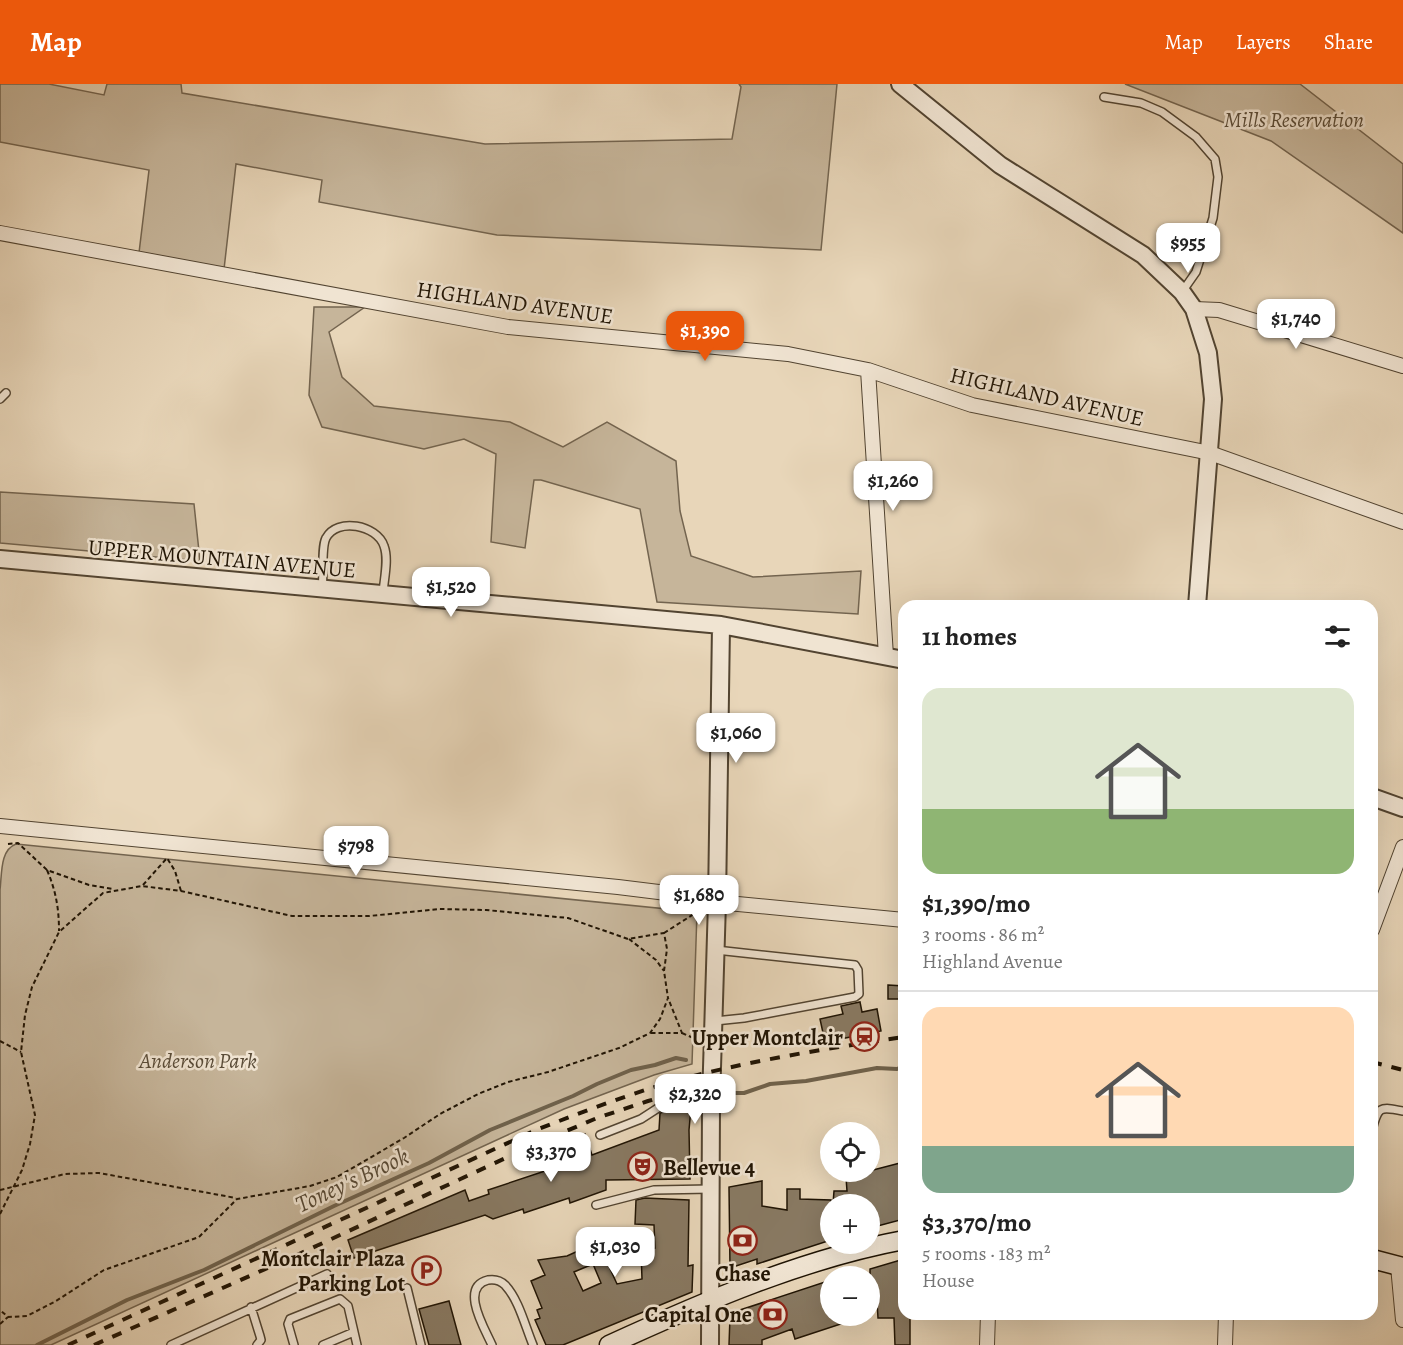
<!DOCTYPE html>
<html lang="en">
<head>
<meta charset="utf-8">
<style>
  :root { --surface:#fff; --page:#f6f6f6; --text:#222; --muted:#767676; --line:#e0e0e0; --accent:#ea580c }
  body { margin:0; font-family:Alegreya,serif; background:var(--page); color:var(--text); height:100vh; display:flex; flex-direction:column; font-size:22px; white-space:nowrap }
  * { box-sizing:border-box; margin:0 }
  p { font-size:20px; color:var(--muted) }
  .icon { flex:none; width:33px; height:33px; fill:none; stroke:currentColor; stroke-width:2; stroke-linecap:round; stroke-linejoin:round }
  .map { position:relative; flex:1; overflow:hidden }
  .details { position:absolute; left:898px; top:516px; width:480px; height:720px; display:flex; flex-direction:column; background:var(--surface); border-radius:18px; box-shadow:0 6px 24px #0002 }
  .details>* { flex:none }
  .controls { position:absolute; left:820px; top:1038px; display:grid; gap:12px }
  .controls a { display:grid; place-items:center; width:60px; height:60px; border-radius:50%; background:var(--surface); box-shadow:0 6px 24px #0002; font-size:30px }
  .price { position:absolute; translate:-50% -51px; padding:0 14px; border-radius:12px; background:#fff; color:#222; font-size:20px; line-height:39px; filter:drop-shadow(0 2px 3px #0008) }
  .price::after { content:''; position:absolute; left:50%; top:36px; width:18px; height:14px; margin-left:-9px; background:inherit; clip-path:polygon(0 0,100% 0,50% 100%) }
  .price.active { background:var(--accent); color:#fff }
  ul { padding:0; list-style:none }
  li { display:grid; align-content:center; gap:12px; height:318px; padding:0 24px }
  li+li { border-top:2px solid var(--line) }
  li span { display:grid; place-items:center; height:186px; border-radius:18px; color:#555 }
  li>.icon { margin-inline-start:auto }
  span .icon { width:108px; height:108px; fill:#fffc; stroke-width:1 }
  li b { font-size:26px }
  h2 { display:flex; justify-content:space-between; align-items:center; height:72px; padding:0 24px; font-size:26px }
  header { display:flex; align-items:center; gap:36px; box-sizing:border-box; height:84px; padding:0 30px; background:var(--accent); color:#fff }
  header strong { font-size:28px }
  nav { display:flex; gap:33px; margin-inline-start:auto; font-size:21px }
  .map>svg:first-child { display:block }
</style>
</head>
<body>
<header>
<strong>Map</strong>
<nav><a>Map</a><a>Layers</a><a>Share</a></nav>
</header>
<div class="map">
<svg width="1403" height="1261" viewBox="0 0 1403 1261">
  <rect width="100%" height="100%" fill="#e8d6b9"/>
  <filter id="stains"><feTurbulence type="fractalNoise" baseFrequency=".00333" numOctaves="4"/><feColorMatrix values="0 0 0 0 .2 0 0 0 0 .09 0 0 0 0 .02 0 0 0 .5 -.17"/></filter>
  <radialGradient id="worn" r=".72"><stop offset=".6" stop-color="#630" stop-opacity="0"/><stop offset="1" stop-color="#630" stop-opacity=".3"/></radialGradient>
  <path fill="#c6b59a" stroke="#73644f" stroke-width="1.5" d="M0,0H49L104,11L107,0H181L182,9L485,60L732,55L741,3L739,0H837L821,166L497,151L319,118L322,96L236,80L223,194L138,177L149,86L0,58Z
    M1125,0H1300L1403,80V149L1271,57Z
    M314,223H365L329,248L342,293L374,322L510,338L563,363L607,338L676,377L680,427L691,472L753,493L861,487L858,530L657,518L640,425L541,396H534L525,464L491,458L496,370L464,355L424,365L322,343L309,311Z
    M0,408L194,420L200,477L0,459Z
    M16,760L697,828L692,980L654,991L564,1025L51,1261H0V806C2,789 0,766 16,760Z"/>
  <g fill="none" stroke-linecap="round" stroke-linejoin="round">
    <path stroke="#6f614b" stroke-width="4" d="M735,1009H744L770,1000L806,997L877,984L897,985L904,982
      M37,1261L127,1216L204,1186L334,1122L429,1079L490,1046L573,1012L597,1000L631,986L655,981L676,974L686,976"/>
  </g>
  <path fill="#887962" stroke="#201404" stroke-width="1.5" fill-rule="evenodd" d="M888,901L904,902V915H888Z
    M860,918L862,928L877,925L881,947L825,958L820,935L843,930L841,922Z
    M691,1024L689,1046L690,1095L606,1096V1106L570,1119L569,1114L524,1129L523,1125L493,1135L485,1131L354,1174L348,1156L465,1106L469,1117L489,1110L488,1106L554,1084L548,1065L585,1050L592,1071L659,1046L660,1029L675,1025Z
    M900,1079L899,1106L904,1105V1135L870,1144V1120H833L834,1107H847L846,1093Z
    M762,1097V1122L787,1126V1105H800V1115L831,1116V1156L757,1180V1175L730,1184L729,1103Z
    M645,1114L689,1116L688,1182L693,1181L692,1208L563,1261H546L535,1236L540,1234L537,1226L542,1224L531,1197L545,1191L538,1176L567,1172L598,1158L617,1200L642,1195L641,1166L655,1164L654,1141L635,1140L636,1116ZM593,1180L601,1199L583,1207L574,1188Z
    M904,1175V1230H910V1261H895L894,1234H878L877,1217L870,1219V1185Z
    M831,1196V1232H859V1234L795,1255L792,1245L762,1256V1261H729L730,1233L734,1228Z
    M449,1217L461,1261H429L419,1225Z"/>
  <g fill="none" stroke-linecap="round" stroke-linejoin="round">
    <defs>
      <path id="service" d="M1104,13L1141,19L1162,28L1196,53L1215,75L1218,93L1213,134L1196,188L1182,208
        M0,315L6,309
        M322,505C324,492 321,463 326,454C337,433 377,441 384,462C389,475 384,495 383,509
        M715,937L744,934L855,913L859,910L858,886L855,881L716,866
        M1372,1046C1378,1023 1379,1022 1403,1027
        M600,1051L641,1035L658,1024L674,1019L711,1017
        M596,1121L654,1106L711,1105
        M407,1204L421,1261
        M251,1223L260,1252L261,1256L257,1261
        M171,1261L327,1190
        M294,1261L288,1240L290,1235L340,1215L348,1222L357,1261
        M323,1261L354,1248
        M492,1261C485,1245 459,1203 488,1196C494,1195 500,1196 505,1201C519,1216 525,1242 533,1261"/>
      <path id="minor" d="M0,149L508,243L788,270L868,286L972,321L1210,369L1403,438
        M1194,225L1219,226L1403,282
        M868,286L886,572
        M0,742L618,803L699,813L717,818L904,836
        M1372,846L1403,763
        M1398,1182L1403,1236
        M987,1261L988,1230
        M1225,1261L1226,1230"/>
      <path id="tertiary" d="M900,0L1000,81L1143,171L1182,208L1194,225L1208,269L1213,315L1197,522
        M0,475L721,541L904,576
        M1372,713L1403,724
        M710,1261L711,1017L717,818L721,541"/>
      <path id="secondary" d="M1372,1175L1403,1183
        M609,1261C703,1218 802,1175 904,1156"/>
    </defs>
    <use href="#service" stroke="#524431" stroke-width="10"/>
    <use href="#minor" stroke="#524431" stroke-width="16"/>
    <use href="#tertiary" stroke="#524431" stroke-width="20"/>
    <use href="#secondary" stroke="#201404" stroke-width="21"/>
    <path stroke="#201404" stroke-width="2" stroke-dasharray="4.5 3" stroke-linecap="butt" d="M8,760L18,759L47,786L89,801L113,805
      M47,786C56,807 59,825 59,847
      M143,801L167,774L175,787L181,807
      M664,849L697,828L698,825
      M629,855L656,876L664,887
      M651,949H682L668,914
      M682,949L698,956
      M0,957L21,968
      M0,1106L65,1090L99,1089L236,1114
      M0,1130L22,1086L30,1060L35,1031L21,968L25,931L32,903L59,848L103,809L142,802L181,807L292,832H369L439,825L486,826L568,834L628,855L664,849L667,865L664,887L668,914L660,935L650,949L619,964L548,988L508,998L478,1010L440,1030L404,1054L337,1093L310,1102L237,1115L199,1153L104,1186L56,1217L27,1232L8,1233L0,1226
      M0,1240L8,1233"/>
    <use href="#service" stroke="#f0e4d2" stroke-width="7"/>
    <use href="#minor" stroke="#f0e4d2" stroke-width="14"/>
    <use href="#tertiary" stroke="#f0e4d2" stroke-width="16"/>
    <use href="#secondary" stroke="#f0e4d2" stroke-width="18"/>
    <path stroke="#201404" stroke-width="4" stroke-dasharray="10 10" stroke-linecap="butt" d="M1372,978L1403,986
      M68,1261L536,1046C577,1030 619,1014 661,1001C739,978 824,965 904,953
      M94,1261L297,1171L538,1059L597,1034L648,1017L738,992"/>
  </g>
  <defs>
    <symbol id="station-ring" viewBox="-11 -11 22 22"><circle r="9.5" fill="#f0e4d2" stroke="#8f2418" stroke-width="1.5"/><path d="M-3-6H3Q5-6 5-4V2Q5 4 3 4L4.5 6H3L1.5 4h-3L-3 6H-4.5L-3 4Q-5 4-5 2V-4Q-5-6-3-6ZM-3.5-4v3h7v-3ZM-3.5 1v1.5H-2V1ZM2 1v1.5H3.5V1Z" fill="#8f2418"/></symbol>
    <symbol id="theatre-ring" viewBox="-11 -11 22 22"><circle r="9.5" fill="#f0e4d2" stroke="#8f2418" stroke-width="1.5"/><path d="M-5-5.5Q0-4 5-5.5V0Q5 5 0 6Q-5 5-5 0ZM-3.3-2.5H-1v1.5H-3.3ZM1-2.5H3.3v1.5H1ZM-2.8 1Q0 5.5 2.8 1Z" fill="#8f2418"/></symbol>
    <symbol id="bank-ring" viewBox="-11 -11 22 22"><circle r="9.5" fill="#f0e4d2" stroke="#8f2418" stroke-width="1.5"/><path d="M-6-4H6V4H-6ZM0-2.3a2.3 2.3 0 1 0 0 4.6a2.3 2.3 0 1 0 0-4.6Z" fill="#8f2418"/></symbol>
    <symbol id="parking-ring" viewBox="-11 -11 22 22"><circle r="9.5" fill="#f0e4d2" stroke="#8f2418" stroke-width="1.5"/><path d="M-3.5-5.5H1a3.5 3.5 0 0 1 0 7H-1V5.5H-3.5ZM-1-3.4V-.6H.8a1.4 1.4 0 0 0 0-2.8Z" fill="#8f2418"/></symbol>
  </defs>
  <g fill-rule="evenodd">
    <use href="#station-ring" x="848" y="936" width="33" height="33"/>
    <use href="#theatre-ring" x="626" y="1066" width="33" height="33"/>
    <use href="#bank-ring" x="726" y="1140" width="33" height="33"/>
    <use href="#parking-ring" x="410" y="1170" width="33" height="33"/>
    <use href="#bank-ring" x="756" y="1214" width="33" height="33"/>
  </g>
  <g text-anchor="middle" stroke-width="5" stroke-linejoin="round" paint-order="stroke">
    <g font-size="22" font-style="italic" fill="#5a4c38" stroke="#f0e4d2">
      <text x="1294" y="43">Mills Reservation</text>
      <text x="198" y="984">Anderson Park</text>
    </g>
    <g font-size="22" fill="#201404" stroke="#f0e4d2">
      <text transform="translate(515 218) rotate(8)" y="8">HIGHLAND AVENUE</text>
      <text transform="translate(1047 312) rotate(13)" y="8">HIGHLAND AVENUE</text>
      <text transform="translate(222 474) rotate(5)" y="8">UPPER MOUNTAIN AVENUE</text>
    </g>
    <g font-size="22" font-weight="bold" fill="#201404" stroke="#f0e4d2" text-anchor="end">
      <text x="843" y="961">Upper Montclair</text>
      <text x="663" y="1091" text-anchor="start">Bellevue 4</text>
      <text x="405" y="1182">Montclair Plaza<tspan x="405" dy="25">Parking Lot</tspan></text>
      <text x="743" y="1197" text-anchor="middle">Chase</text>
      <text x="752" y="1238">Capital One</text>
    </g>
    <g font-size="24" font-style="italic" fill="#554734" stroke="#f0e4d2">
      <text transform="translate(352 1096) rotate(-25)" y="8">Toney's Brook</text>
    </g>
  </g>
  <rect width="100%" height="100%" filter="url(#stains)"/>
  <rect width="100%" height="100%" fill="url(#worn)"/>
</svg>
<div class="controls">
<a><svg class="icon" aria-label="locate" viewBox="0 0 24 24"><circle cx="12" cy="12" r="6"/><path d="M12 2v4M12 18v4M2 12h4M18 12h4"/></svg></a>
<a>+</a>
<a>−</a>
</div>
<b class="price" style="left:1188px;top:190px">$955</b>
<b class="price" style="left:1296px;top:266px">$1,740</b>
<b class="price active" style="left:705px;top:278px">$1,390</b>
<b class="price" style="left:893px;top:428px">$1,260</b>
<b class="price" style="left:451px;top:534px">$1,520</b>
<b class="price" style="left:736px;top:680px">$1,060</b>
<b class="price" style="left:356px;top:793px">$798</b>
<b class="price" style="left:699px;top:842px">$1,680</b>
<b class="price" style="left:695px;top:1041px">$2,320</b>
<b class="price" style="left:551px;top:1099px">$3,370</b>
<b class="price" style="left:615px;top:1194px">$1,030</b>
<section class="details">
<h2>11 homes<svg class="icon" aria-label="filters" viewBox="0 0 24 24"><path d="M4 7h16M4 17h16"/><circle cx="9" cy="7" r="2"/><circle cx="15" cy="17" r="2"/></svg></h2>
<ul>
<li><span style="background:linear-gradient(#dfe7d0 65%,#8fb573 0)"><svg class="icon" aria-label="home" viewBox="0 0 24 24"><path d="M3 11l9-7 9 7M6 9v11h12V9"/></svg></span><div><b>$1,390/mo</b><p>3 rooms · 86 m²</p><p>Highland Avenue</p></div></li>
<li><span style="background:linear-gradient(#ffd9b3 75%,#7fa58c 0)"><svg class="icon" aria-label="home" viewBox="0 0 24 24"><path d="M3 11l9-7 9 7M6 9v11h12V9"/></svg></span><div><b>$3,370/mo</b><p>5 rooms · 183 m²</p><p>House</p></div></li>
</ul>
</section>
</div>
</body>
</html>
